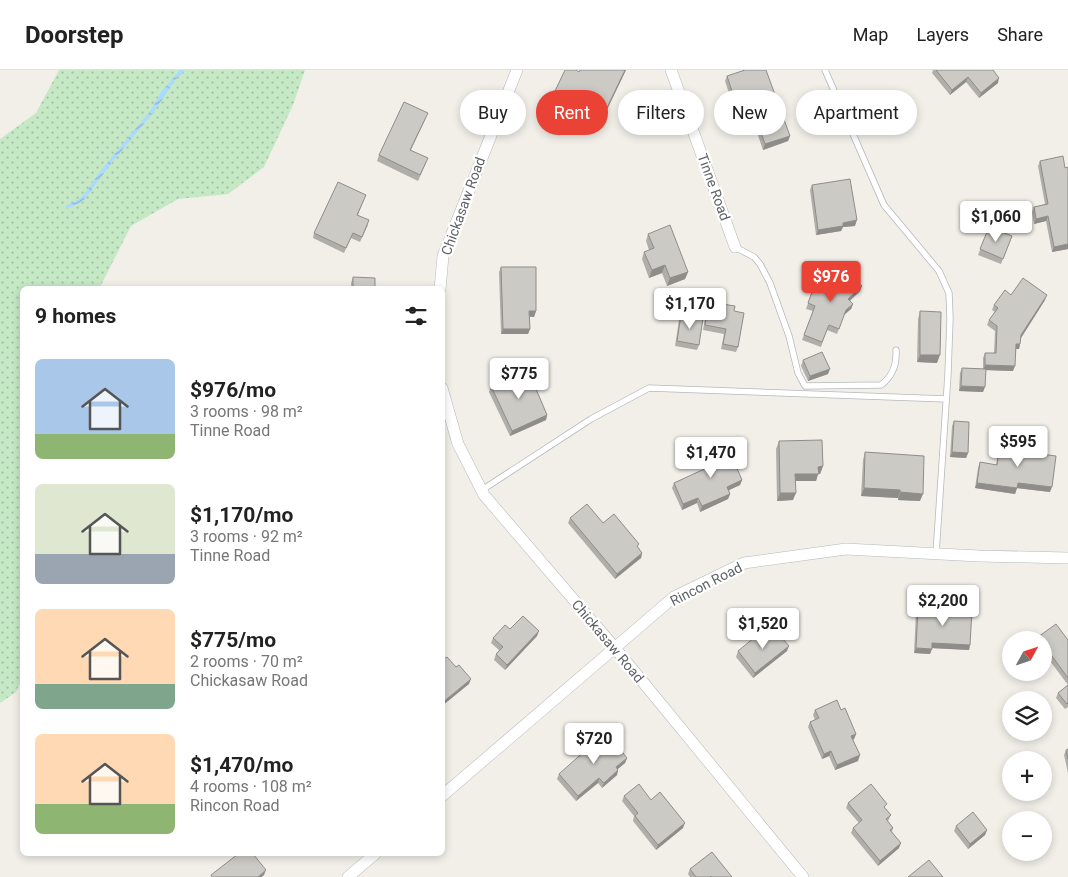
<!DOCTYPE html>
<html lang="en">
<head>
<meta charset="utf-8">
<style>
  :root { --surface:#fff; --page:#f6f6f6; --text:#222; --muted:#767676; --line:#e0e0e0; --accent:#ea4335 }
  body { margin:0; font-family:Roboto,sans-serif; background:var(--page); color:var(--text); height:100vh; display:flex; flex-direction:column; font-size:19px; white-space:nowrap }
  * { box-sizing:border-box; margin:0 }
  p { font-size:16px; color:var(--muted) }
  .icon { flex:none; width:28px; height:28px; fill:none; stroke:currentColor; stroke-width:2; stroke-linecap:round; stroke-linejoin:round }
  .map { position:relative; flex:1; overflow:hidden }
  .sheet { position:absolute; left:20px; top:216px; width:425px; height:570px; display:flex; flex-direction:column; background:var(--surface); border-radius:8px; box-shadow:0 2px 8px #0003 }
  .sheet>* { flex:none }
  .banner { position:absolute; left:460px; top:20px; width:475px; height:45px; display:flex; gap:10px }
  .needle { width:32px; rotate:50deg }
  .buttons { position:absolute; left:1002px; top:561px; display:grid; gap:10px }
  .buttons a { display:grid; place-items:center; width:50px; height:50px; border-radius:50%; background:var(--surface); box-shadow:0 2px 8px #0003; font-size:25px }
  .price { position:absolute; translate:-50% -42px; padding:0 11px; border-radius:5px; background:#fff; color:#222; font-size:16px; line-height:32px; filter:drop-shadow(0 1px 2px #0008) }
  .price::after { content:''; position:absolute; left:50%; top:30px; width:15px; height:11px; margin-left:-8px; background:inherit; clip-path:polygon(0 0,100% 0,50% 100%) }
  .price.on { background:var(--accent); color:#fff }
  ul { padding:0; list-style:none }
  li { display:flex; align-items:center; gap:15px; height:125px; padding:0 15px }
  li span { display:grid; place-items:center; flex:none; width:140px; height:100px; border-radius:8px; color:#555 }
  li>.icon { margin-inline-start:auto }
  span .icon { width:60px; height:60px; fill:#fffc; stroke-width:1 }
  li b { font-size:21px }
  h2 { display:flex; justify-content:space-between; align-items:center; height:60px; padding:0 15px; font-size:21px }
  .pill { padding:0 18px; border-radius:22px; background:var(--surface); box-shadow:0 2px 8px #0003; font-size:18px; line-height:45px }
  .pill.on { background:var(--accent); color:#fff }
  header { display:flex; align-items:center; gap:30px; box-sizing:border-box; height:70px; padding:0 25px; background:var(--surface); border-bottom:1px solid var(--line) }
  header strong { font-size:24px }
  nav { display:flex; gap:28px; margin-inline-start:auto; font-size:18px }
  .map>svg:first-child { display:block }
</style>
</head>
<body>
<header>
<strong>Doorstep</strong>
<nav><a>Map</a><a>Layers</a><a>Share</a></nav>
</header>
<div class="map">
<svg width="1068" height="807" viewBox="0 0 1068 807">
  <defs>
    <pattern id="grass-dots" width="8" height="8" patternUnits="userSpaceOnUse" patternTransform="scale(1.25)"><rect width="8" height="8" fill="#c5e8c5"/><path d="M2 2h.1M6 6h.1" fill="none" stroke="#a3c0a4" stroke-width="1.8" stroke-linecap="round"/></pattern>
    <pattern id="water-waves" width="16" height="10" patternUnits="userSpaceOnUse" patternTransform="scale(1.25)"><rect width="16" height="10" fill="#aadaff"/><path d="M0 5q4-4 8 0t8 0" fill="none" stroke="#8eb4d2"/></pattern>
  </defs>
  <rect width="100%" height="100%" fill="#f1efe8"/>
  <path fill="url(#grass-dots)" d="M59,0H305L293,35L264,97L228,124L178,129L131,156L99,219H22V609L16,622L0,633V69L36,43Z"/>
  <path fill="url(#water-waves)" d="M180,0H185L175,10L156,39L110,95L90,122L83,131L67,139L66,136L81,128L88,119L102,99L151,40L161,22Z"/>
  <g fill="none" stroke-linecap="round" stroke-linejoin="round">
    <defs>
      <path id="service" d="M825,0L884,135L939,201L949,223L950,248L948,304L936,484
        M735,177L754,187L760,194L770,213L789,266L798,303L805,316L881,315C893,306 897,295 896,280
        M482,420L591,349L649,318L946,329"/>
      <path id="minor" d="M671,0L735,177
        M440,219L443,186L517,0
        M442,318L458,374L484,425L615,578L803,807
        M442,726L674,527L744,493L846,479L979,486L1068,488
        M348,807L375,784"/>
    </defs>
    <use href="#service" stroke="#b5b8bc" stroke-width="7"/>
    <use href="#minor" stroke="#b5b8bc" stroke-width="12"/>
    <use href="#service" stroke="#fff" stroke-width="5.5"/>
    <use href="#minor" stroke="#fff" stroke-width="11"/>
  </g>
  <path fill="#afaea9" d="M626,0L602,50L553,26L555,21L579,2Z
    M933,0H994V1L998,13L979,28L966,12L950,25L932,3Z
    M727,6L790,66L788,71L763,80L752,48L739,53L725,11Z
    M426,48L411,80L426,93L418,111L377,91L379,85Z
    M1040,91L1065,98L1068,97V179L1052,182L1046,151L1034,154L1032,142L1034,137L1045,134L1038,96Z
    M812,115L855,156L843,157L841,161L816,165L810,120Z
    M364,130L358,145L368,155L360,172L351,168L344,183L313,168L314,163Z
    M989,157L1012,166L1001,194L978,185Z
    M648,164L688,202L685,209L667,216L662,203L649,208L642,189L644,182L649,180L646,171Z
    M501,197L536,241L534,247H529L530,259L528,264H501L499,202Z
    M353,207L375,219H351V213Z
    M816,211L823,213L860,221L850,231L853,234L851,239L844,245L837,264L827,260L821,277L802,270L813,241L806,239Z
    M1011,225L1045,230L1021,268L1020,274L1019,279H1016L1013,301L986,300L983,322L959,321L960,303L962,298L983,299V288L985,283H994L995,261L987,255L989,250L995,242L992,240L994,235Z
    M709,232L734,241L738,277L736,282L721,279L724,264L703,260L707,237Z
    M920,241L937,293L917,292L918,249Z
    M681,245L699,275L697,280L675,276L679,250Z
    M803,290L828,304L808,311L801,296Z
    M491,316L547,345L546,350L510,366L489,322Z
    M954,351L968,383L966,388L950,387L952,356Z
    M779,371L823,396L820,404H818L816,411H795L793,430L777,431L776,379Z
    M1000,371L1017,381L1050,422L1017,418L1015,424L975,418L978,398L980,392L996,395L999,376Z
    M707,381L742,410L740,415L729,420L730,424L728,429L700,442L697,433L682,440L672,418L674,413L710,397L705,386Z
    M865,382L920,431L898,430V428L861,426L863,390Z
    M570,448L603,453L638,478L642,483L641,488L615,509L568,453Z
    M918,537L970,575L969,580L932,578L930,584L914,583L916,542Z
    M510,559L537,566L505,600L494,590L496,584L499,580L491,573L493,568Z
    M1038,567L1068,570V615L1044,583V570H1037Z
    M766,570L787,581L753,608L736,587L738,581Z
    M1068,615V637L1065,639L1056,628L1058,623Z
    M815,640H841L856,664L854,669L853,670L858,691L835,700L829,686L822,689L808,657L810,652L815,650L813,645Z
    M1068,679V703L1064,685L1066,680Z
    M627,688L625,693L618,699V700L617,705L602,718L598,713L576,731L557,709L559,704Z
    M624,726L651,730L683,758L656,780L633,751L634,746L622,731Z
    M848,733L886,739L891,745L888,751L893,758L892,762L899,778L878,796L851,763L853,758L859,753L846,738Z
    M956,756L987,760L985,765L968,779L954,761Z
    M690,799L732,807H690L688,804Z"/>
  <path fill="#8f8d8a" d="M625,0H626L602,50L604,44Z
    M968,7L966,12L950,25L952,20Z
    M999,8L998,13L979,28L981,23Z
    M754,43L752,48L739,53L741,48Z
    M790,66L788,71L763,80L765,74Z
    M1048,146L1046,151L1034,154L1036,149Z
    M857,150L855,156L843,157L841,161L816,165L818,160L843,153Z
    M1068,174V179L1052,182L1054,177Z
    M665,195L662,203L649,208L652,200Z
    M688,202L685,209L667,216L670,208Z
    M862,216L860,221L846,234L848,229Z
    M1047,225L1045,230L1019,271L1021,265Z
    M853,234L851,239L844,245L837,264L846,240Z
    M529,241H536L534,247L528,246Z
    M503,259H530L528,264H501Z
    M1016,274H1020L1019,279H1014Z
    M920,285H940L937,293L917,292Z
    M985,295L1015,296L1013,301L983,300Z
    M830,299L828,304L808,311L810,306Z
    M961,316L985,317L983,322L959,321Z
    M547,345L546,350L510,366L512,361Z
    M952,382L968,383L966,388L950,387Z
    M823,396L820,404H818L816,411H792L795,404L818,397Z
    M742,410L740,415L725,422L727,417Z
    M977,413L1017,418L1015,424L975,418Z
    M1018,413L1052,417L1050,422L1016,418Z
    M864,418L900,420L898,428L861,426Z
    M900,422L923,424L920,431L898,430Z
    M780,423H796L793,430L777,431Z
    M730,424L728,429L700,442L702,436Z
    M698,428L697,433L682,440L683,434Z
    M642,483L641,488L615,509L617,504Z
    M539,561L537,566L505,600L507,595Z
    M932,573L970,575L969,580L930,578Z
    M789,576L787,581L753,608L755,603Z
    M916,578L932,579L930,584L914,583Z
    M471,609L469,614L442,636V633Z
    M856,664L854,669L849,672L851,666Z
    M831,681L829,686L822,689L824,684Z
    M860,685L858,691L835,700L837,695Z
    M627,688L625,693L614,702L616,697Z
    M618,700L617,705L602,718L604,713Z
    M599,708L598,713L576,731L578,726Z
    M685,753L683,758L656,780L658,775Z
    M987,760L985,765L968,779L970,774Z
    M901,773L899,778L878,796L880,791Z
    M266,800L264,805L262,807H258Z"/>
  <path fill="#cccac5" stroke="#8f8d8a" d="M565,0H576L579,2L580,0H625L604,44L555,21Z
    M745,0H766L790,66L765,74L754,43L741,48L727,6Z
    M936,0H993L999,8L981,23L968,7L952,20Z
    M404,32L428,43L410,80L428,88L420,105L379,85Z
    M1063,86L1065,98L1068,97V174L1054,177L1048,146L1036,149L1034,137L1048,134L1040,91Z
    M850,109L857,150L843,153V156L818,160L812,115Z
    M338,112L366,125L357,145L369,150L362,167L353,163L346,178L314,163Z
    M670,155L688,202L670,208L665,195L652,200L644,182L654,178L648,164Z
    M989,157L1012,166L1003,189L980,179Z
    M841,195L862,216L848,229L853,234L846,240L839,259L829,255L822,272L804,265L815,236L808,233L816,211L823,213Z
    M501,197H536V241H529L530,259H503Z
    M353,207L375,208V219H353Z
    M1023,208L1047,225L1021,265L1020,274H1016L1015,296L985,295V283H996L997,256L989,250L998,238L994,235L1005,220L1011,225Z
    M709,232L735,236L734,241L744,243L738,277L723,274L726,259L705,255Z
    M920,241L941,242L940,285H920Z
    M681,245L703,248L699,275L677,271Z
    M822,282L830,299L810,306L803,290Z
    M962,298L986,299L985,317L961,316Z
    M528,300L547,345L512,361L491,316Z
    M954,351L969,352L968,383L952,382Z
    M822,370L823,396L818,397L819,404H795L796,423H780L779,371Z
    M1000,371L1018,374L1017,381L1056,386L1052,417L1018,413L1017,418L977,413L980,392L997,395Z
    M726,373L742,410L727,417L730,424L702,436L698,428L683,434L674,413L713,395L707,381Z
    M865,382L924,386L923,424L900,422V420L864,418Z
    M587,434L603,453L614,444L639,474L637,476L642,483L617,504L570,448Z
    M918,537L972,540L970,575L932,573V579L916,578Z
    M523,546L539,561L507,595L496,584L503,577L493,568L505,555L510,559Z
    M1056,554L1068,570V608L1044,575V570H1040L1038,567Z
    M776,561L789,576L755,603L738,581L760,563L766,570Z
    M447,587L456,597L459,595L471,609L442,633V590Z
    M1068,615V633L1067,634L1058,623Z
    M837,630L841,640L845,638L856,664L851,666L860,685L837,695L831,681L824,684L810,652L819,648L815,640Z
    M606,662L627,688L616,697L618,700L604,713L599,708L578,726L559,704Z
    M1068,679V689L1066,680Z
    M639,714L651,730L660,722L685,753L658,775L635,746L638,743L624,726Z
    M871,714L887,734L884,737L891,745L886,749L893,758L890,760L901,773L880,791L853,758L862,750L848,733Z
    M973,742L987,760L970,774L956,756Z
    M712,782L732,807H711V806L710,807H696L690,799Z
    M238,784H253L266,800L258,807H212L211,805Z
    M929,790L943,807H908Z"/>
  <g text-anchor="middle" stroke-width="4.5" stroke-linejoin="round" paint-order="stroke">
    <g font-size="14" fill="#5f6368" stroke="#fff">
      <text transform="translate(714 117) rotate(70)" y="5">Tinne Road</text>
      <text transform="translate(463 136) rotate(-70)" y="5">Chickasaw Road</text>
      <text transform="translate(706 514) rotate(-27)" y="5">Rincon Road</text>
      <text transform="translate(608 571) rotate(50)" y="5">Chickasaw Road</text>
    </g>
  </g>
</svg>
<div class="buttons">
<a><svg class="needle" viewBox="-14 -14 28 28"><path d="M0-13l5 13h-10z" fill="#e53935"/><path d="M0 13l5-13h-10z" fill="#767676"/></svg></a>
<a><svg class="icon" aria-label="layers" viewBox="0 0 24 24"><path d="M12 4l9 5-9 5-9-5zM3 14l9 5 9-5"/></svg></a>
<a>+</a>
<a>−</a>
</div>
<b class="price" style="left:996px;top:173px">$1,060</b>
<b class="price on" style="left:831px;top:233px">$976</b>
<b class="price" style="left:690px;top:260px">$1,170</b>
<b class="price" style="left:519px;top:330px">$775</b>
<b class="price" style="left:1018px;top:398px">$595</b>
<b class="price" style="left:711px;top:409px">$1,470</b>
<b class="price" style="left:943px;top:557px">$2,200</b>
<b class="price" style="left:763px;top:580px">$1,520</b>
<b class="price" style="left:594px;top:695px">$720</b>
<div class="banner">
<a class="pill">Buy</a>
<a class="pill on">Rent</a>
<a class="pill">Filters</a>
<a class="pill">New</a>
<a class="pill">Apartment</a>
</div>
<section class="sheet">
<h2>9 homes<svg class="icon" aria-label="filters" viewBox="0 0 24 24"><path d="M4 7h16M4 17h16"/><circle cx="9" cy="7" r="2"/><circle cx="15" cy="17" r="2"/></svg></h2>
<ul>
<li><span style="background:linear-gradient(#a9c7e8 75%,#8fb573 0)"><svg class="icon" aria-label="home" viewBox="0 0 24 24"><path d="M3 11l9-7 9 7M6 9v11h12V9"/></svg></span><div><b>$976/mo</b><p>3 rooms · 98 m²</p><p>Tinne Road</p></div></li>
<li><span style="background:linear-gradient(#dfe7d0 70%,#9aa5b1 0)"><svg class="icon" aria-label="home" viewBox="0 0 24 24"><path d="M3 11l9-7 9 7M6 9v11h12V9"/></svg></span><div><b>$1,170/mo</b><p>3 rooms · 92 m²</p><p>Tinne Road</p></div></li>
<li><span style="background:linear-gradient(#ffd9b3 75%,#7fa58c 0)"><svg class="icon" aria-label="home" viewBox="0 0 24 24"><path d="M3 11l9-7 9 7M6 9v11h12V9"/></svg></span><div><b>$775/mo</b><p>2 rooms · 70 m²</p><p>Chickasaw Road</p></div></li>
<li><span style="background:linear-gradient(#ffd9b3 70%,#8fb573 0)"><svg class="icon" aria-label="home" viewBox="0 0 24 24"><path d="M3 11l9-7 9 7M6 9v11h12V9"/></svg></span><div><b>$1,470/mo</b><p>4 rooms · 108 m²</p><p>Rincon Road</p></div></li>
</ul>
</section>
</div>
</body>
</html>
